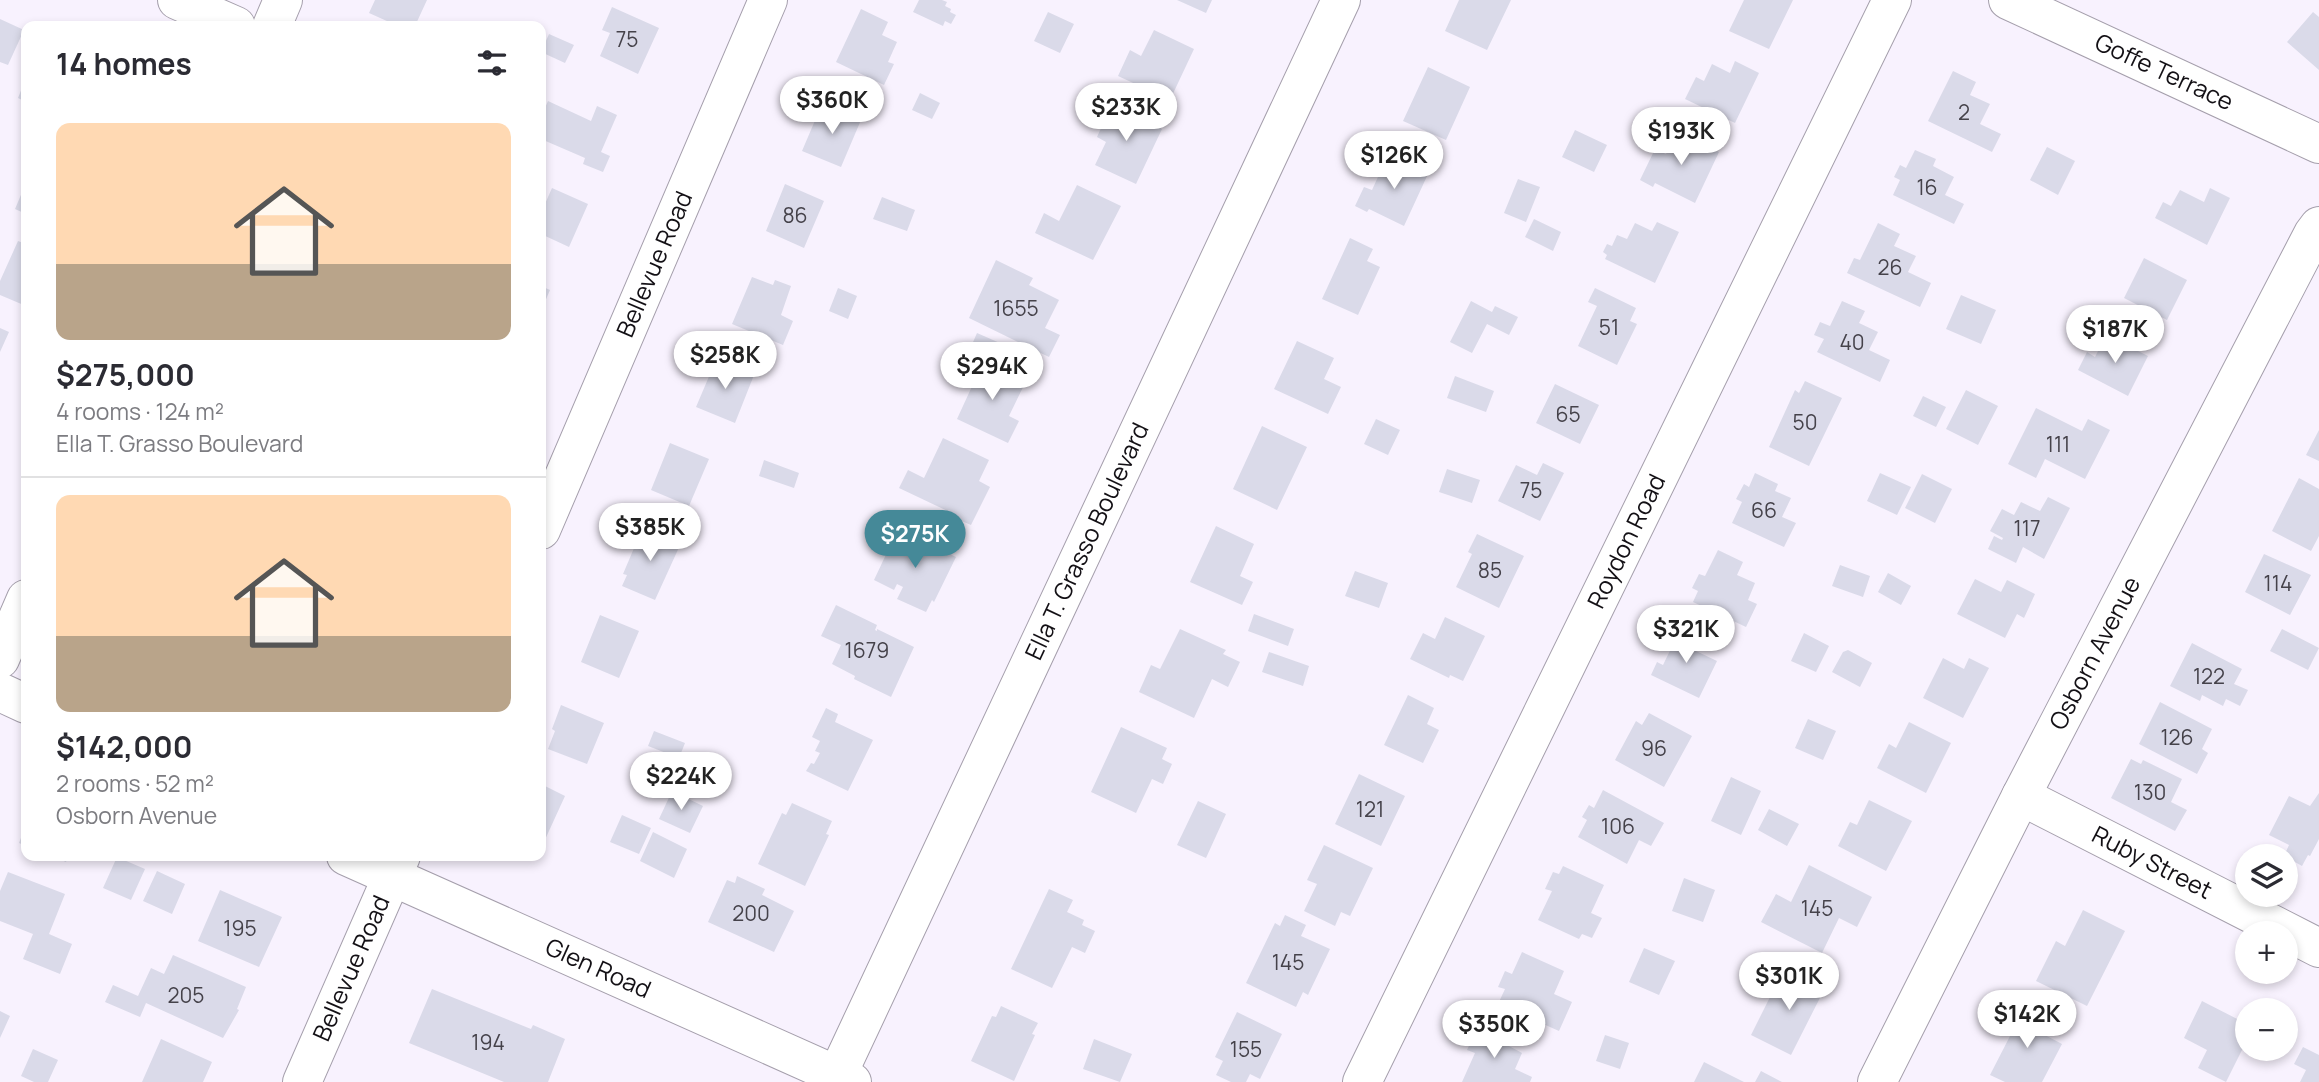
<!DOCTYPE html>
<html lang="en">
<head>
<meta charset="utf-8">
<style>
  :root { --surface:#fff; --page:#f7f7f7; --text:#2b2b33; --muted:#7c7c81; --line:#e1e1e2; --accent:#458998 }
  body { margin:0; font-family:Manrope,sans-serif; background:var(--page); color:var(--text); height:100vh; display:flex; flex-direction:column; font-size:26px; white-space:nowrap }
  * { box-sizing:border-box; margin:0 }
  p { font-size:23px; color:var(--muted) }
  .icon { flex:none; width:38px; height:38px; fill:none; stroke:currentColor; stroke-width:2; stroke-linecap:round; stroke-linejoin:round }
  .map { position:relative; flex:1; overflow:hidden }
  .panel { position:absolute; left:21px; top:21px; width:525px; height:840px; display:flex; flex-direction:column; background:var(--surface); border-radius:14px; box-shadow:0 4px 10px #0003 }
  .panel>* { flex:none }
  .buttons { position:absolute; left:2235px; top:844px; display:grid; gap:14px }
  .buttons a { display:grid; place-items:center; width:63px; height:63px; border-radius:50%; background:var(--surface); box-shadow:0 4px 10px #0003; font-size:35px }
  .price { position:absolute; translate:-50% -60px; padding:0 16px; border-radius:24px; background:#fff; color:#222; font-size:23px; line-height:46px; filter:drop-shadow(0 2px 4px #0008) }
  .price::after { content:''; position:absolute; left:50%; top:42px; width:21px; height:16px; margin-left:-10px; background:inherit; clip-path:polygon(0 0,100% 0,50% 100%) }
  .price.current { background:var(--accent); color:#fff }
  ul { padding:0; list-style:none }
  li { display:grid; align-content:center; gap:14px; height:371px; padding:0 35px }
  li+li { border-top:2px solid var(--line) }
  li span { display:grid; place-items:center; height:217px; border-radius:14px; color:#555 }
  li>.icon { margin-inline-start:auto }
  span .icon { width:126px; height:126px; fill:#fffc; stroke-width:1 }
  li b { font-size:30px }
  h2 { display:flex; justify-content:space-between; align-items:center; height:84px; padding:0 35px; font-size:30px }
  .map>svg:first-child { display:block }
</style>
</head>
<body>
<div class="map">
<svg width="2319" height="1082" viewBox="0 0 2319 1082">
  <rect width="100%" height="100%" fill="#f8f2fe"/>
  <path fill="#dadae9" d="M375,0H427L415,26H398L369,13Z
    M919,0H942L947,2L945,6L951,9L950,12L956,15L951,24L945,21L943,26L913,12Z
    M1177,0H1212L1206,13Z
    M1459,0H1511L1487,50L1445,31Z
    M1744,0H1793L1769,49L1729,31Z
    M612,7L659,28L638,74L600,56L610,33L602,30Z
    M861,9L888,22L882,35L897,42L888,62L894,64L884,85L836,62Z
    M1048,12L1074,24L1060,53L1034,41Z
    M2313,12L2319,17V70L2287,42Z
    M0,19L24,30L8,65L0,62Z
    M1154,30L1194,49L1170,100L1118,76L1130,50L1141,56Z
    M549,34L574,45L565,63L541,52Z
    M1735,61L1759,73L1735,123L1685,99L1696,77L1704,81L1712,64L1730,73Z
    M1428,67L1470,87L1446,140L1403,121Z
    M1953,71L1976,82L1970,95L1990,104L1980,124L2001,134L1992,152L1928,121Z
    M26,78V102L18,98Z
    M920,93L940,103L932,119L912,110Z
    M548,101L591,121L597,106L617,115L601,152L610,156L603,172L583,164L585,158L541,139V117Z
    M822,104L861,120L841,167L802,151Z
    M1108,104L1162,129L1136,184L1095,165L1106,142L1097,137L1102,126L1098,125Z
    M1575,130L1607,145L1594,172L1562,157Z
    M1677,132L1719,152L1695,203L1655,183L1653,187L1640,180L1655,149L1666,154Z
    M2047,147L2075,161L2058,195L2030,180Z
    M1915,150L1936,159L1933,166L1954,177L1945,195L1964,204L1954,224L1893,195L1900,180L1894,177L1900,165L1906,168Z
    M1388,155L1428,174L1404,226L1369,209L1367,212L1355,206L1364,187L1372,190Z
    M1518,179L1540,187L1526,222L1504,213Z
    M26,183V214L15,209Z
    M785,184L824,201L804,248L766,231Z
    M1077,185L1121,206L1093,260L1035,233L1044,213L1059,221Z
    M552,188L588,204L569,247L541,234V213Z
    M2210,188L2230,198L2207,245L2155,218L2163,202L2171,206L2180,190L2204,202Z
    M882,197L915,210L907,231L873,219Z
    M1534,219L1561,232L1553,251L1525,237Z
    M1657,222L1679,232L1655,283L1605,259L1607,255L1603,252L1607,244L1612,246L1617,235L1627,239L1635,223L1652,231Z
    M1878,223L1900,234L1894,246L1916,256L1908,272L1931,283L1920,307L1847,273L1854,258L1860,260Z
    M1350,238L1373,249L1367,261L1380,267L1358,315L1322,299Z
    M18,241L26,244V306L0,295V281Z
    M2144,258L2187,280L2167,320L2124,298Z
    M996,260L1033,278L1029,285L1059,300L1045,328L1060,335L1049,357L969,318Z
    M752,277L773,285L775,280L791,286L781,315L793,321L783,345L732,324Z
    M541,286L550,290L541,311Z
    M838,288L857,296L848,319L829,311Z
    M1595,288L1636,308L1630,321L1637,324L1617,365L1578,346L1597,306L1588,302Z
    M1961,295L1996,310L1981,344L1946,329Z
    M1471,301L1492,312L1495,306L1518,317L1509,335L1487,324L1472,353L1450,342Z
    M1842,301L1865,311L1859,323L1878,332L1869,350L1890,360L1880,382L1817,352L1824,339L1814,335L1820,322L1830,326Z
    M0,328L9,332L0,352Z
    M977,333L1009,347L1002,363L970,349Z
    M2106,335L2148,356L2128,396L2078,370L2087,352L2095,357Z
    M1297,341L1334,358L1324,379L1341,387L1328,414L1274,389Z
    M716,360L754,375L735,423L696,407Z
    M981,360L1026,381L1009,416L1019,421L1008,443L957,419L974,382L971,380Z
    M1455,376L1494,391L1486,412L1447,398Z
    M1805,381L1842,398L1809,466L1769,447L1795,390L1799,393Z
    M1555,384L1599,405L1580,444L1536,423Z
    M1966,390L1998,406L1978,445L1946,429Z
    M1923,396L1946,407L1936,427L1913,416Z
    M2036,408L2082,431L2088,419L2110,430L2085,479L2045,459L2036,478L2008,464Z
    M1376,419L1400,430L1388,455L1364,444Z
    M1262,426L1307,447L1277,510L1233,489Z
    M2319,430V461L2306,455Z
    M943,438L989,460L979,481L990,487L971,525L957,519L958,516L899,488L908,470L924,478Z
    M670,443L709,459L689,506L651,490Z
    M764,460L799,473L794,488L759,476Z
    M1543,463L1564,473L1540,521L1498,501L1516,465L1537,475Z
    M1447,469L1480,480L1472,503L1439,492Z
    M1755,473L1778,484L1775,491L1791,498L1782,517L1796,523L1784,547L1732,523L1742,502L1736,499L1744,484L1749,487Z
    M1880,473L1911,487L1897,515L1867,501Z
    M1922,474L1952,489L1935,523L1905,508Z
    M2299,478L2319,489V536L2311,551L2272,531Z
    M2048,497L2070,508L2044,559L2023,547L2016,563L1988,549L1994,536L2002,540L2003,538L1990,531L2002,509L2014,515L2021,502L2040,511Z
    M1216,526L1254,544L1240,576L1253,582L1242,605L1190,582Z
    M643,527L681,543L655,600L622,586L627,575L623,574Z
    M898,529L956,557L934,602L932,600L926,612L897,599L903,587L897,584L894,590L874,580Z
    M1477,534L1524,556L1499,608L1456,587L1472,554L1468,552Z
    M1718,550L1743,562L1737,575L1755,583L1748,600L1757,604L1746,627L1693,602L1698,591L1692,588L1699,574L1705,576Z
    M2264,554L2311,575L2290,615L2245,592Z
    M1840,565L1870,576L1863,597L1832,586Z
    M1355,571L1388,583L1379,608L1345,596Z
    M1888,573L1911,586L1901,605L1878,592Z
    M1975,579L2001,592L2007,580L2035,594L2024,618L2017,614L2005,638L1957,614Z
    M836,605L877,625L875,630L877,631V629L914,647L891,697L854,679L855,676L832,664L841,645L821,636Z
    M1254,614L1294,629L1288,646L1248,631Z
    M600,615L639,631L619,678L581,662Z
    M1445,617L1485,636L1463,681L1450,675L1449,678L1410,659L1423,633L1435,639Z
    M1681,628L1702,638L1696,651L1717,661L1699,698L1651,675L1657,662L1663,665Z
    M1180,629L1226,650L1223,654L1240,662L1228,687L1212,679L1194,718L1139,692L1151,665L1160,669Z
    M2282,629L2319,648L2308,670L2270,651Z
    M1804,633L1829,646L1816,672L1791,661Z
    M2192,643L2242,669L2234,684L2248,690L2240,706L2226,699L2223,706L2202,695L2200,701L2170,686Z
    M1848,650L1872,663L1860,687L1832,672L1843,652Z
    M1269,652L1309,666L1303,686L1262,672Z
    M1943,658L1964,669L1969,658L1989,668L1963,718L1923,698Z
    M1408,695L1434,708L1427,724L1439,730L1423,763L1384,745Z
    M2160,702L2212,729L2202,749L2208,753L2197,774L2139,744Z
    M561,705L604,723L587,764L548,749L555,731L552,729Z
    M826,708L838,714L835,722L873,740L848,791L806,771L811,763L814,764L820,753L815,751L820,741L812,737Z
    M1649,713L1692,736L1664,787L1615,760L1636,721L1642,725Z
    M1808,719L1836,731L1823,760L1795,748Z
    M1909,722L1951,743L1926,793L1877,768L1889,744L1896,748Z
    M1121,727L1167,748L1162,759L1172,764L1163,784L1152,779L1136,813L1091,792Z
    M654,731L685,743L679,758L648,746Z
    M2131,759L2141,764L2143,760L2182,779L2171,802L2187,810L2175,831L2111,798Z
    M1359,774L1405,796L1381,846L1335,824Z
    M1731,777L1761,791L1741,835L1711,821Z
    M541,784L565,796L543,844L541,843Z
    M1603,790L1664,823L1651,846L1639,840L1627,864L1578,837L1587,820L1582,817L1589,805L1594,808Z
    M672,791L703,806L690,833L659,819Z
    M2319,793V839L2310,856L2308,855L2302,866L2284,856L2289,845L2269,835L2289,796L2310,806Z
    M1869,800L1912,821L1886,871L1838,846L1850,822L1857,825Z
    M1198,801L1226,814L1206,858L1177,845Z
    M792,803L832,821L826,834L829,835L805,886L758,864L782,813L786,815Z
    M1769,809L1799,824L1787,846L1758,830Z
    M622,815L651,828L639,854L610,842Z
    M26,825V846L19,843Z
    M653,832L687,849L674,878L640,861Z
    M1324,845L1373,868L1350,916L1341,912L1335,926L1304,911L1317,884L1307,880Z
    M51,856H68L66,862Z
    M117,857L145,869L131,900L103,888Z
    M1809,865L1872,897L1857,927L1839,918L1822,953L1761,922L1776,894L1791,902Z
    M1563,866L1604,885L1591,913L1602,918L1592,938L1582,934L1579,939L1538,920L1552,891L1545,889L1553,872L1559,874Z
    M157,871L185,884L172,914L143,901Z
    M8,872L65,894L49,934L72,944L60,974L23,959L33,934L0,921V891Z
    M737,876L765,889L762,895L794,911L774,952L708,922L727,880L735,883Z
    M1684,878L1715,890L1703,922L1672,911Z
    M1049,889L1073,900L1067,912L1084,920L1082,925L1095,931L1085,953L1072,947L1052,988L1011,969Z
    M220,890L282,917L259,967L198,941Z
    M2083,910L2125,931L2087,1006L2036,981L2056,941L2065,946Z
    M1285,915L1306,925L1301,936L1330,949L1308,995L1303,992L1296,1007L1246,983L1275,923L1280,926Z
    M1644,948L1675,961L1659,995L1629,982Z
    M1522,952L1564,971L1554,994L1572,1002L1559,1031L1498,1004L1505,989L1498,987L1505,971L1512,974Z
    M173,955L246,987L237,1009L239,1010L223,1038L146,1003L140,1017L105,1002L113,985L138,996L151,968L164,974Z
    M1806,971L1828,982L1791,1055L1751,1035L1780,977L1798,986Z
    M432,989L531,1029L533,1025L565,1039L548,1082H504L409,1043Z
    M2202,1001L2247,1024V1047L2244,1046L2226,1082L2198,1068L2207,1050L2184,1038Z
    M2027,1003L2052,1016L2043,1034L2062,1044L2042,1082H2005L1990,1075Z
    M1001,1006L1038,1023L1032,1034L1035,1035L1014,1081L971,1061L992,1016L996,1017Z
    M0,1011L10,1016L0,1038Z
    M1237,1012L1282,1034L1260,1079L1250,1074L1246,1082H1231L1216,1075L1223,1061L1215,1057Z
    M1487,1027L1512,1039L1509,1046L1522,1053L1515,1069L1532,1077L1530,1082H1462L1475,1053L1467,1050L1476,1031L1483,1035Z
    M1605,1035L1629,1043L1620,1069L1596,1061Z
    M161,1039L212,1062L203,1082H142Z
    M1094,1039L1132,1054L1120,1082L1083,1069Z
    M2303,1047L2319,1055V1082H2300L2306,1070L2294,1064Z
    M33,1049L58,1060L48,1082H34L21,1076Z
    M1704,1062L1744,1082H1694Z
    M1761,1071L1782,1082H1755Z"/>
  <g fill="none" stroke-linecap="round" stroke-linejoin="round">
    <defs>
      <g id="street">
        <path d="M177,0L236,26"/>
        <path d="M272,26L283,0"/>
        <path id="s1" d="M541,530L768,0"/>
        <path d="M0,659L26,599"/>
        <path d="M0,692L26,704"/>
        <path id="s2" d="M2021,796L2319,948"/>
        <path id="s3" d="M346,856L852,1082"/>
        <path id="s4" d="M302,1082L401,856"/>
        <path id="s5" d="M1362,1082L1892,0"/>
        <path id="s6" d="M1877,1082L2021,796L2313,234L2319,226"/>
      </g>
      <g id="secondary">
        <path id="s7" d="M2008,0L2319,144"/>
        <path id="s8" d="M834,1082L1341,0"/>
      </g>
    </defs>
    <use href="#street" stroke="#a59fac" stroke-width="40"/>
    <use href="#secondary" stroke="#a59fac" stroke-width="40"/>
    <use href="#street" stroke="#fff" stroke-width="38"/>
    <use href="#secondary" stroke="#fff" stroke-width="38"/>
  </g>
  <g text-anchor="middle" stroke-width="7" stroke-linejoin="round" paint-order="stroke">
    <g font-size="21" fill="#45424a">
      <text x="627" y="47">75</text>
      <text x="1964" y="120">2</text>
      <text x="1927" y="195">16</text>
      <text x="795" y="223">86</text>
      <text x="1890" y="275">26</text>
      <text x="1016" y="316">1655</text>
      <text x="1609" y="335">51</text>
      <text x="1852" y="350">40</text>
      <text x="1568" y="422">65</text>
      <text x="1805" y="430">50</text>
      <text x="2058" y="452">111</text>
      <text x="1531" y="498">75</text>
      <text x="1764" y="518">66</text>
      <text x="2027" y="536">117</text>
      <text x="1490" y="578">85</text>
      <text x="2278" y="591">114</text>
      <text x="867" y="658">1679</text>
      <text x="2209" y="684">122</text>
      <text x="2177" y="745">126</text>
      <text x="1654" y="756">96</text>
      <text x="2150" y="800">130</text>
      <text x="1370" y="817">121</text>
      <text x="1618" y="834">106</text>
      <text x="1817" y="916">145</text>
      <text x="751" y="921">200</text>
      <text x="240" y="936">195</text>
      <text x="1288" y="970">145</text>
      <text x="186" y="1003">205</text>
      <text x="488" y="1050">194</text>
      <text x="1246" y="1057">155</text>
    </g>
    <g font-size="24" fill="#131015" stroke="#fff">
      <text dy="8" stroke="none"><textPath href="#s7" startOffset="172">Goffe Terrace</textPath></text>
      <text dy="8" stroke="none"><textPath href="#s1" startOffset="289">Bellevue Road</textPath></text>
      <text dy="8" stroke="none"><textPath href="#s8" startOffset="597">Ella T. Grasso Boulevard</textPath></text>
      <text dy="8" stroke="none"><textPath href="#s5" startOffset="602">Roydon Road</textPath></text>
      <text dy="8" stroke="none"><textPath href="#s6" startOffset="481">Osborn Avenue</textPath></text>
      <text dy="8" stroke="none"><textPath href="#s2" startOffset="147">Ruby Street</textPath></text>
      <text dy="8" stroke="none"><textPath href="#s4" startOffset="124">Bellevue Road</textPath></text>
      <text dy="8" stroke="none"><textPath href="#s3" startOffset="276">Glen Road</textPath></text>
    </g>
  </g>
</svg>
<div class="buttons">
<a><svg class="icon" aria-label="layers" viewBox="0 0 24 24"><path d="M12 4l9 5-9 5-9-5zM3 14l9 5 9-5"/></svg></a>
<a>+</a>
<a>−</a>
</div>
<b class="price" style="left:832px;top:136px">$360K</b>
<b class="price" style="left:1126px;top:143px">$233K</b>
<b class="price" style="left:1681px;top:167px">$193K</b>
<b class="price" style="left:1394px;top:191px">$126K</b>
<b class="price" style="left:2115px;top:365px">$187K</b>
<b class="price" style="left:725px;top:391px">$258K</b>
<b class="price" style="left:992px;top:402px">$294K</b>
<b class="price" style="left:650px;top:563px">$385K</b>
<b class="price current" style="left:915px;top:570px">$275K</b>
<b class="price" style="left:1686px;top:665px">$321K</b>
<b class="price" style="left:681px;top:812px">$224K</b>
<b class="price" style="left:1789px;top:1012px">$301K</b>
<b class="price" style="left:2027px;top:1050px">$142K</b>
<b class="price" style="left:1494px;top:1060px">$350K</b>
<section class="panel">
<h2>14 homes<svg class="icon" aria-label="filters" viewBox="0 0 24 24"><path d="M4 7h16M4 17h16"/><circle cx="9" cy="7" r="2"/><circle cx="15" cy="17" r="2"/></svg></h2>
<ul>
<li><span style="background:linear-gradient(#ffd9b3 65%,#b9a48a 0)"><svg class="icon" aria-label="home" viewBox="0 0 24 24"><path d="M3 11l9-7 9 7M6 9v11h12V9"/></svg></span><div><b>$275,000</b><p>4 rooms · 124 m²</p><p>Ella T. Grasso Boulevard</p></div></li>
<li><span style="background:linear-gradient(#ffd9b3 65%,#b9a48a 0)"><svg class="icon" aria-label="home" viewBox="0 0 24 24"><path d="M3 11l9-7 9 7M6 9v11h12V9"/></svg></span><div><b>$142,000</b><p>2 rooms · 52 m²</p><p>Osborn Avenue</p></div></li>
</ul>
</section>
</div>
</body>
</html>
